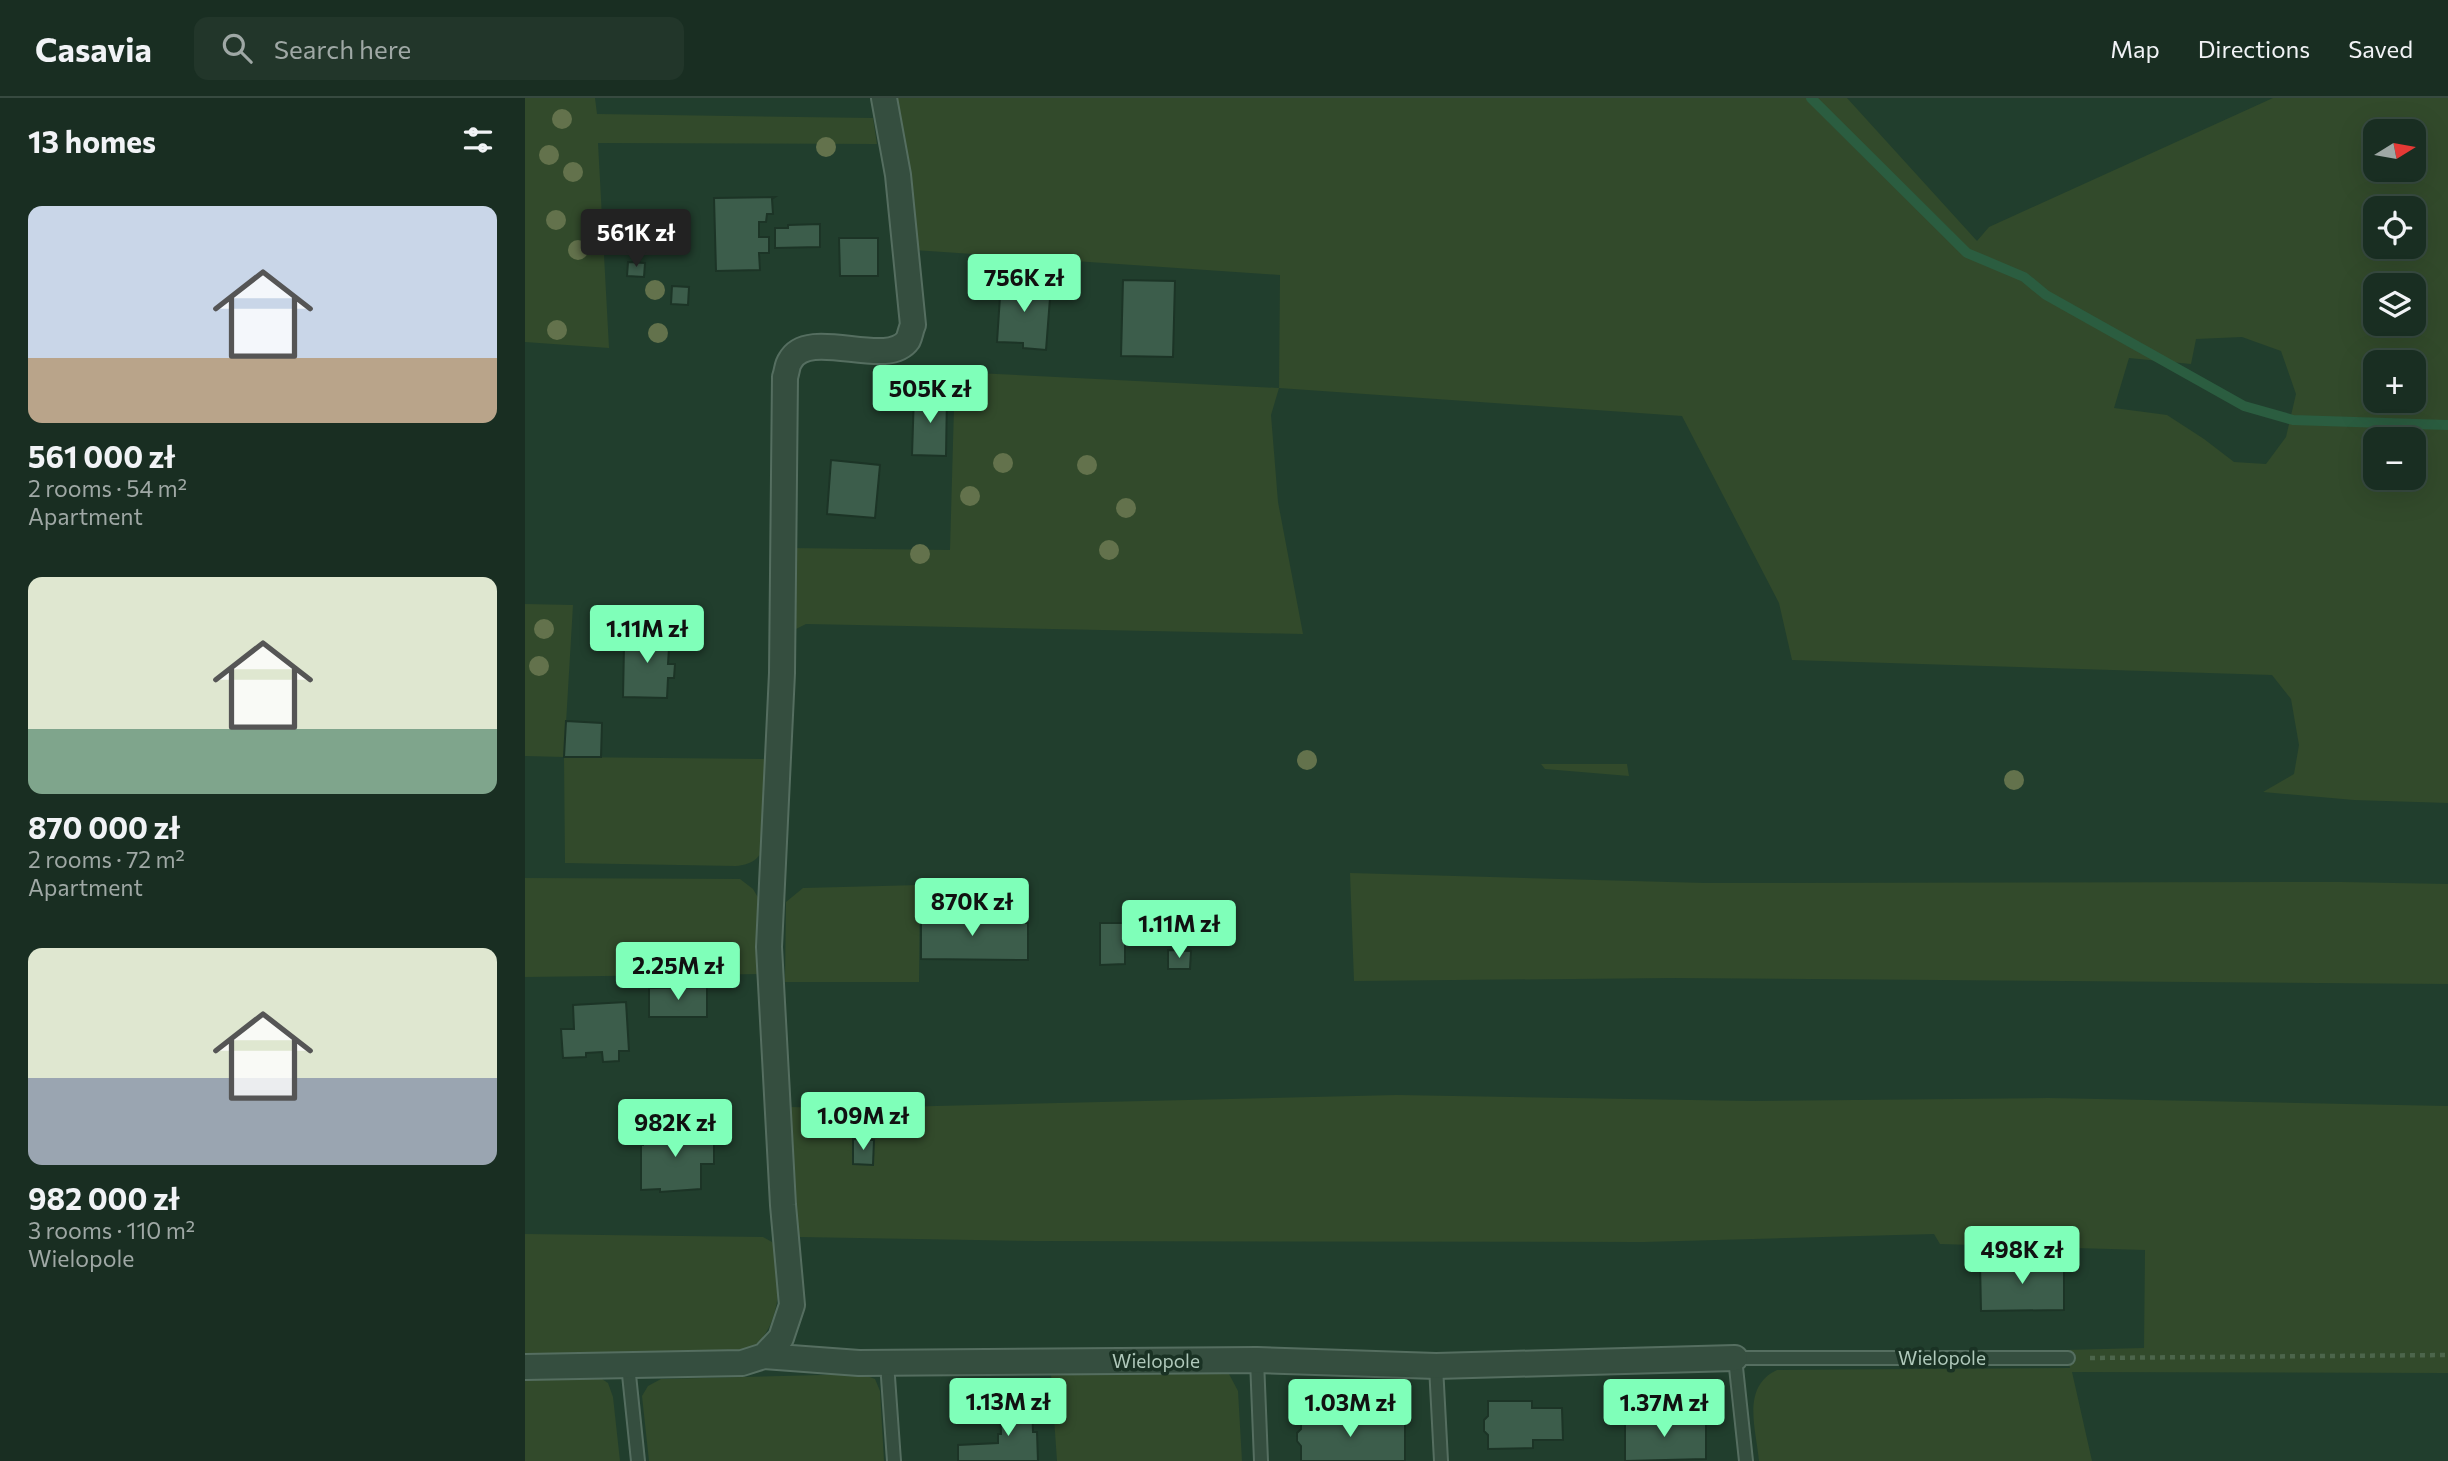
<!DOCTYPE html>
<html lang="en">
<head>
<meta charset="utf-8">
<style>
  :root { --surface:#192e22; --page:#22362a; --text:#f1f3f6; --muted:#9fa8a5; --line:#374a40; --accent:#7fffb9 }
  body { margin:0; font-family:Commissioner,sans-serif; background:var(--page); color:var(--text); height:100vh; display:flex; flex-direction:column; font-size:26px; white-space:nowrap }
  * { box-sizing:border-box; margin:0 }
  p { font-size:23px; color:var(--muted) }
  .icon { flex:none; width:38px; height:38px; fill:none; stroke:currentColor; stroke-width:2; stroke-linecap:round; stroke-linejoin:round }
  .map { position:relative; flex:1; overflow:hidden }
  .drawer { display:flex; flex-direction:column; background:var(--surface); width:525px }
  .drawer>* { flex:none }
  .needle { width:46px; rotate:79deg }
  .buttons { position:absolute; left:1838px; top:21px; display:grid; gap:14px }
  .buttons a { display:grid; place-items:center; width:63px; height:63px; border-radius:14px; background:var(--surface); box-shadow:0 7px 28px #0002,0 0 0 2px var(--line); font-size:35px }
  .price { position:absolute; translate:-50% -60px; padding:0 16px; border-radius:7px; background:var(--accent); color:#111; font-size:23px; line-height:46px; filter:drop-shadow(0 2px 4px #0008) }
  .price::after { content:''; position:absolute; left:50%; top:42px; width:21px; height:16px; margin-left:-10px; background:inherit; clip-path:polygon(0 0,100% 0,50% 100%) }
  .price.active { background:#222; color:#fff }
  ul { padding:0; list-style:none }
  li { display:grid; align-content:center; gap:14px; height:371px; padding:0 28px }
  li span { display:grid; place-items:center; height:217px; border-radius:14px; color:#555 }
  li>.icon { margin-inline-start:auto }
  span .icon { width:126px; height:126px; fill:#fffc; stroke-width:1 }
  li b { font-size:30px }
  h2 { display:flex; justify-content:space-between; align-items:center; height:84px; padding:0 28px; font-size:30px }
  header { display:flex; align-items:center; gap:42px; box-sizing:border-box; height:98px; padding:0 35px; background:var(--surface); border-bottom:2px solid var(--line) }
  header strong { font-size:33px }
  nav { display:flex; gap:38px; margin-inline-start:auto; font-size:24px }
  .search { width:490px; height:63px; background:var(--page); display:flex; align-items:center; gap:18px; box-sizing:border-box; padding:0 24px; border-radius:14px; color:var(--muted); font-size:26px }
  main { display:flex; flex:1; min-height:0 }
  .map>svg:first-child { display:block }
</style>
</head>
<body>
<header>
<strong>Casavia</strong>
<div class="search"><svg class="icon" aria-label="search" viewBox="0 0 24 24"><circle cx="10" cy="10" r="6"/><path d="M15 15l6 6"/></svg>Search here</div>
<nav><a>Map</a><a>Directions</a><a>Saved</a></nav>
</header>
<main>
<section class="drawer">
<h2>13 homes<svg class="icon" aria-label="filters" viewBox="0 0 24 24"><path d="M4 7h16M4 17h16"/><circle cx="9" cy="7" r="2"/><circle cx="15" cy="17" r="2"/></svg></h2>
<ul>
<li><span style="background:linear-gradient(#c9d6e8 70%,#b9a48a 0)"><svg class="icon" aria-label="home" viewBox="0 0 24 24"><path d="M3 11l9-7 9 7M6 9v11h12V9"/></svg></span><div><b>561 000 zł</b><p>2 rooms · 54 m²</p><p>Apartment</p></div></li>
<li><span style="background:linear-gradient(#dfe7d0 70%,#7fa58c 0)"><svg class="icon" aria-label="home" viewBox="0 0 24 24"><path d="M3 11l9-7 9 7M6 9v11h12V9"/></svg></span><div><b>870 000 zł</b><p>2 rooms · 72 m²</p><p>Apartment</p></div></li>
<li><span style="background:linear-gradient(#dfe7d0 60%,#9aa5b1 0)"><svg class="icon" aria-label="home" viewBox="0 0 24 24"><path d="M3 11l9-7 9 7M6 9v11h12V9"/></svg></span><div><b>982 000 zł</b><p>3 rooms · 110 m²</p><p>Wielopole</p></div></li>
</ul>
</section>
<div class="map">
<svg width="1923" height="1363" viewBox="0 0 1923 1363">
  <rect width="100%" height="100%" fill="#213e2d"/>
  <path fill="#324a2b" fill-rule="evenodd" d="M0,0H70L72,16L348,20L352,46L73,45L84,250L0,244Z
    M369,0H1322L1452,143L1464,129L1748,0H1923V705L1829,702L1738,694L1769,676L1774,647L1766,601L1747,577L1267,562L1254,505L1157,318L754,290L746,317L753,404L778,536L281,526L269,532L264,450L425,452L430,274L754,290L755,177L389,152ZM1850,33H1888V72H1850ZM1850,110H1888V149H1850ZM1850,187H1888V226H1850ZM1717,239L1756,253L1771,296L1761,339L1741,366L1709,364L1679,341L1642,317L1589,310L1604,260L1666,266L1671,241ZM1850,264H1888V303H1850ZM1850,341H1888V380H1850Z
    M0,506L48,507L39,659L243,661L240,748C233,762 227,766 211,768L40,765L39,659L0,658Z
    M1016,666H1102L1104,678L1020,671Z
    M825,775L1180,785L1817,784L1923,786V886L1146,880L829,883Z
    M0,780L215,781L228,791L238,808V876L0,879Z
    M395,787L394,884H260L261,804L278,790Z
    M872,997L1227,1003L1523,1000L1923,1008V1275L1547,1274L1567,1363H1234C1231,1330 1216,1289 1252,1272L1545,1270L1540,1252L1619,1250L1620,1152L1415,1146L1409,1136L1119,1144L512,1143L274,1139L263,1077V1009L329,1010Z
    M0,1136L238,1139L247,1144C259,1170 256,1227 231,1246C225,1251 214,1252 206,1255L0,1258Z
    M337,1276L350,1281L355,1293L359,1363H124L117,1298L123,1288L136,1281Z
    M526,1276H704L713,1293L717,1363H532Z
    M74,1279L83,1285L88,1299L95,1363H0V1281Z"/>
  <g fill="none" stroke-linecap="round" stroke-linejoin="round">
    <path stroke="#2b5d40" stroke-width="10" d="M1286,0L1442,155L1499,179L1521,197L1719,308L1768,322L1923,327"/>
  </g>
  <path fill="#3c5d4b" stroke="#1c3426" stroke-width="2" d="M250,99L247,101L248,116H242L241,124H234V139H244V155H234L235,172L191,173L189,100Z
    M295,126V149L250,150V130H263V127Z
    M314,140H353V178H315Z
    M103,164L120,165L119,179L102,178Z
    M598,182L650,183L648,259L596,258Z
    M476,183L526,187L521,252L498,250V245L472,244Z
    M147,188L164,189L163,207L146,206Z
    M389,296H422L421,358L387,357Z
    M306,362L355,367L350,420L302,416Z
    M103,532L141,534L140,549L144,550L143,566H150L149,580H143L142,600L98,599L99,548H103Z
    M41,623L77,625L76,659H39Z
    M432,808H444V817H460V825H503V862L396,861V816H432Z
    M575,825H600V866L575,867Z
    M643,852L666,853L665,871H643Z
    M182,889V919H124V890Z
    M101,904L104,953H94V963L78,964L77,954L61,955V959L38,960L36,931H49L48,907Z
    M189,1031V1066H176V1091L135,1094V1091L116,1092V1047H118V1032Z
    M328,1041L349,1042L348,1067L328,1066Z
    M1539,1162V1212L1456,1213L1455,1164Z
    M507,1303L508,1334H512L513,1363H433V1347L473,1345V1336H476L475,1304Z
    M963,1303H1007V1310H1037L1038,1342H1008V1350L963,1351V1337L959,1333V1322L963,1318Z
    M776,1313H805V1322H880V1363H776V1348L772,1343V1335L776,1331Z
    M1100,1318L1151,1319V1325H1181V1361L1100,1363Z"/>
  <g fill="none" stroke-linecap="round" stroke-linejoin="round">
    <defs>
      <path id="lane" d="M732,1262L736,1363
        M362,1265L369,1363
        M103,1267L113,1363
        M911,1268L916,1363
        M1221,1363L1210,1260H1543"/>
      <path id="street" d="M239,1258L334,1265L732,1262L911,1268L1210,1260
        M0,1269L217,1265L239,1258L256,1240L267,1207L258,1107L244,849L257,575L260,279C262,274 262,267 265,263C283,228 362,272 383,242C385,238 386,231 388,227L373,77L359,0"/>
    </defs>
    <use href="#lane" stroke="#556e60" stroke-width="16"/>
    <use href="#street" stroke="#556e60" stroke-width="28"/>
    <path stroke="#4c654b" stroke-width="4.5" stroke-dasharray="5 5" stroke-linecap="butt" d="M1565,1260L1923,1257"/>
    <use href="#lane" stroke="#354e3f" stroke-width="12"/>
    <use href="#street" stroke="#354e3f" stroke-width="24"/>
  </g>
  <g fill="#63724c">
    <circle cx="37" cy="21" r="10"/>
    <circle cx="301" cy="49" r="10"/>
    <circle cx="24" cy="57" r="10"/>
    <circle cx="48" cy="74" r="10"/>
    <circle cx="31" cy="122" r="10"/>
    <circle cx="53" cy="152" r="10"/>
    <circle cx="130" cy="192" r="10"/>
    <circle cx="32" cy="232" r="10"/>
    <circle cx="133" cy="235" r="10"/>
    <circle cx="478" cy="365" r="10"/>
    <circle cx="562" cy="367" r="10"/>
    <circle cx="445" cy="398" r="10"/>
    <circle cx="601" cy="410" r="10"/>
    <circle cx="584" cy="452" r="10"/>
    <circle cx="395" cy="456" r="10"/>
    <circle cx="19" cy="531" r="10"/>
    <circle cx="14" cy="568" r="10"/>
    <circle cx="782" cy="662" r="10"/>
    <circle cx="1489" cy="682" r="10"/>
  </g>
  <g text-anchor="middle" stroke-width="7" stroke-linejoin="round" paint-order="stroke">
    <g font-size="19" fill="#b0c9bb" stroke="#1a3224">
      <text x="1417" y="1267">Wielopole</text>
      <text x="631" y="1270">Wielopole</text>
    </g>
  </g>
</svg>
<div class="buttons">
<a><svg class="needle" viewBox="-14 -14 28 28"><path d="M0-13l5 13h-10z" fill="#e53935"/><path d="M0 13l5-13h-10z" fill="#9fa8a5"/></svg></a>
<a><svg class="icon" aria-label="locate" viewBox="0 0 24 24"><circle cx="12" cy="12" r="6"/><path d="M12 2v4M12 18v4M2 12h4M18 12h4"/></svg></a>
<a><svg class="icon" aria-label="layers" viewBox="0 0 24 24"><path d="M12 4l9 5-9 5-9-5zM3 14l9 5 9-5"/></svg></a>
<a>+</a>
<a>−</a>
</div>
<b class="price active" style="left:111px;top:171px">561K zł</b>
<b class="price" style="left:499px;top:216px">756K zł</b>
<b class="price" style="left:405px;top:327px">505K zł</b>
<b class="price" style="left:122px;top:567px">1.11M zł</b>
<b class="price" style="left:447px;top:840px">870K zł</b>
<b class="price" style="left:654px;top:862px">1.11M zł</b>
<b class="price" style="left:153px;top:904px">2.25M zł</b>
<b class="price" style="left:338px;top:1054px">1.09M zł</b>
<b class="price" style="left:150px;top:1061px">982K zł</b>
<b class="price" style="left:1497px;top:1188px">498K zł</b>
<b class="price" style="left:483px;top:1340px">1.13M zł</b>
<b class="price" style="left:825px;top:1341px">1.03M zł</b>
<b class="price" style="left:1139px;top:1341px">1.37M zł</b>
</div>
</main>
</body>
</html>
